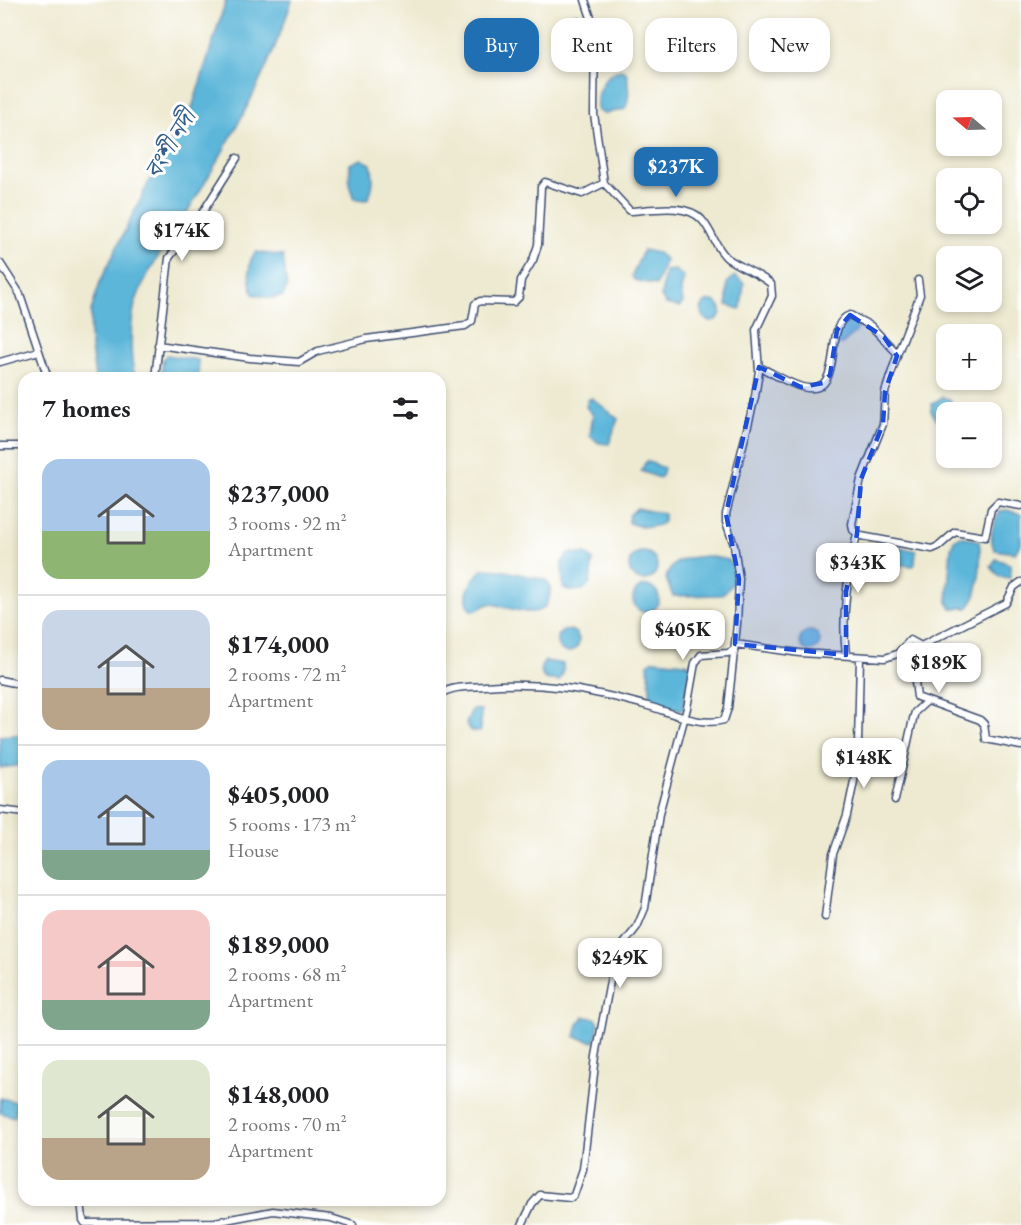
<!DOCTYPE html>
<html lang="en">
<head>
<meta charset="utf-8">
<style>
  :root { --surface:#fff; --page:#f2f2f2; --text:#202124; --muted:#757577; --line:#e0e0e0; --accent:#1f6fb2 }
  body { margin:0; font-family:"EB Garamond","Noto Serif Bengali",serif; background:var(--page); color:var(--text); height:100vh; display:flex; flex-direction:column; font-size:22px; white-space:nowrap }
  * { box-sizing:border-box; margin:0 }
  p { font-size:20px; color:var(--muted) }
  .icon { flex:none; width:33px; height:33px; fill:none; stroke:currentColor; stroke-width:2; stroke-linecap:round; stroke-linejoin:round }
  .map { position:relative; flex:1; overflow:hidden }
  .panel { position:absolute; left:18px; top:372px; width:428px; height:834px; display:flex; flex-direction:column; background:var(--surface); border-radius:18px; box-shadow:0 3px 9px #0003 }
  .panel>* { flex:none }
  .top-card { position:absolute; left:464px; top:18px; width:466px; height:54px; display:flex; gap:12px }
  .needle { width:39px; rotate:289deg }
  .controls { position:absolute; left:936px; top:90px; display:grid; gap:12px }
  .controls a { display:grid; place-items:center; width:66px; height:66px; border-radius:12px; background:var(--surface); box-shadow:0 3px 9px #0003; font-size:30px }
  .price { position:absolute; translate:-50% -51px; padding:0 14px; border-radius:12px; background:#fff; color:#222; font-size:20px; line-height:39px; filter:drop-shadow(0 2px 3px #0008) }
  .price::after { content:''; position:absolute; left:50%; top:36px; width:18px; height:14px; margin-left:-9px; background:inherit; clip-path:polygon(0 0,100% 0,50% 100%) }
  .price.active { background:var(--accent); color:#fff }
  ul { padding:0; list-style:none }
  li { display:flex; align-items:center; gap:18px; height:150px; padding:0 24px }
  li+li { border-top:2px solid var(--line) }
  li span { display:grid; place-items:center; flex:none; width:168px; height:120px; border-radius:18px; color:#555 }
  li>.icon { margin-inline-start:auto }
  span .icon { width:72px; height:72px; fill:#fffc; stroke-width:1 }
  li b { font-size:26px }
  h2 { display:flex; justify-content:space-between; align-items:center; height:72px; padding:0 24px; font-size:26px }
  .tag { padding:0 21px; border-radius:18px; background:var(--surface); box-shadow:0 3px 9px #0003; font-size:21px; line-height:54px }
  .tag.active { background:var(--accent); color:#fff }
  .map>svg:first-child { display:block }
</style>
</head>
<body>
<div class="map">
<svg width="1021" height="1225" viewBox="0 0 1021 1225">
  <rect width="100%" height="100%" fill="#fff"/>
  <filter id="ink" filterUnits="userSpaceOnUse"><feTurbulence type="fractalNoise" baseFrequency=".0167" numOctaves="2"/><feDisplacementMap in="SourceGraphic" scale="12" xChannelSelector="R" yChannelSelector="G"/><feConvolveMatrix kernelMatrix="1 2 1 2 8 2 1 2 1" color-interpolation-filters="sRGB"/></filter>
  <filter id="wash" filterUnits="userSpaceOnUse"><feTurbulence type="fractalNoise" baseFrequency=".008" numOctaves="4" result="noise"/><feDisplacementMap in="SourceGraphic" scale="24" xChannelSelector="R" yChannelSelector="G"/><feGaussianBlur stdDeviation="1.35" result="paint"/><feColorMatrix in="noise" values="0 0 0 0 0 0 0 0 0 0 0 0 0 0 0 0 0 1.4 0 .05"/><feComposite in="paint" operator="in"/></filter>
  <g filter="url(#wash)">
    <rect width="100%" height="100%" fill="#eeead1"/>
    <path fill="#5cb6d9" stroke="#3c729c" stroke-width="1.5" d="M226,0H292C268,75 227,147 186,214C168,243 147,269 136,301C130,319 129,362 136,378H95L90,338L91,311L100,282L162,155L191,111Z
      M576,13L588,19L589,26L586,30L565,29L558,24V20Z
      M621,70L626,72C629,84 630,98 625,109L604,114L598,111C593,96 604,72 621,70Z
      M361,159L371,164C374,178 374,188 367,200L354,199L349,185L350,164Z
      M643,250L658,253L666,260L656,285L634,280L632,276Z
      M256,252L283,256L287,288L283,296L271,298L253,294C249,282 246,261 256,252Z
      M675,270L684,277L681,290L683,303L679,307L666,304L661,297L665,271Z
      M735,276L744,283L741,308L739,309L727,305V283Z
      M701 311a10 10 0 1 1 20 0a10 10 0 1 1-20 0Z
      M851,321L857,324V331L841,345L837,344C836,335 841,323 851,321Z
      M167,355L198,360L199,378H161L163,359Z
      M942,397L950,400L953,406L952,412H946V418L937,420L931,411L932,404Z
      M592,398L618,419L609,444L599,443L590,436L593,415L586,407L588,400Z
      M646,461L664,468L662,476L659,478L641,471Z
      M637,508L664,514V522C656,529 639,527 629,523V515Z
      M1007,510L1021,514V543L1015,553L995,550C987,538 994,522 1000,511Z
      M961,536L979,541C982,558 980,596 968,608H951L947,602L951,548L954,540Z
      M889,544L916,551L915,564L912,566L886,563Z
      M629 566a14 14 0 1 1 28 0a14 14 0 1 1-28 0Z
      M568,553L586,554L593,559L590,583L583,590L570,591L563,587L562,563Z
      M707,556L729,560C739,575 735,585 721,595L673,596L666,579C672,557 688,558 707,556Z
      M996,559L1010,564V578L1000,577L991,567Z
      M483,569L501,570L546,580C551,585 551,590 549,598C542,625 508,605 490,604C483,604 480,611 473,611C459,599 471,579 483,569Z
      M633 599a13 13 0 1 1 26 0a13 13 0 1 1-26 0Z
      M557 641a11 11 0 1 1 22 0a11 11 0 1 1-22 0Z
      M800 641a10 10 0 1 1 20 0a10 10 0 1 1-20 0Z
      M654,660L686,663L691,666L683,710L651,704L648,664Z
      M545,661L563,664V673L559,681L545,679L542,675L541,667Z
      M472,709L481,710L480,732L471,731L466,724Z
      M24,734V765L0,768V736Z
      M584,1017L595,1018L599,1023L595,1042L575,1037L578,1024Z
      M1,1098L17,1102L15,1117L0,1113Z"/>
  </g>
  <g filter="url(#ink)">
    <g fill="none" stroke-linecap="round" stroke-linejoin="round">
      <defs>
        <path id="street" d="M585,0L595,30L594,114L604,183
          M0,263L20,294L48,378
          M158,345L250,358L299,362L318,351L366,339L465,326L472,321L475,304L480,301L514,302L519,297L521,280L533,260L538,245L541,187L545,182L582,194L604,183L630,211C650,210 687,202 702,220C712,231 715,247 727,258C741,268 758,273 771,284L772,296L756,330L759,371L755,397L726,514V522L734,545L739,579L737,624L728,708L724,720C700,727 670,712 648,706C591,690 543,681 484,686C468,687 453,686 440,694
          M897,355L920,295L918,280
          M0,362L39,351
          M759,367C773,373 787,383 802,387C848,399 821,323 850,315L871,326L896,352L897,356L885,392L883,424L861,479L852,524L853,530L861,536L932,549L939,546L955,532L985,537L991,509L998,502L1021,506
          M155,378L169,258L199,218L237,158
          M0,446H24
          M735,644L800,653L885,658L897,654L910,640L921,646L915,682L917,697L980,720L984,724L986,739L1021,746
          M921,646L1006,603L1014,587L1021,582
          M846,655C841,614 848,574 857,534
          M0,680L24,685
          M895,800L913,719L915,712L926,702
          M0,810L24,813
          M825,917L833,854L847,815L854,781L858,744L860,657
          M81,1200L83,1220L85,1223L215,1222L273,1211L331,1218L353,1225
          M522,1225L532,1204L540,1195L570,1198L574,1195L583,1169L596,1056L615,955L637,927L645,908L659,814L687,708L695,663L701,655L728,653L734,650"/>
      </defs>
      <use href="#street" stroke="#3b4b6f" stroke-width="9"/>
      <use href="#street" stroke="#fff" stroke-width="6"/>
    </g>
  </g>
  <path fill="#1d4ed8" fill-opacity="0.2" stroke="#1d4ed8" stroke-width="4.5" stroke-dasharray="12 8" stroke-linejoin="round" d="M850,315L884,337L897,356L885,392L883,424L861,479L857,534L846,592V655L735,644L739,579L726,514L759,367L801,387L823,383L830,375L837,330Z"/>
  <g text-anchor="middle" stroke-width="6" stroke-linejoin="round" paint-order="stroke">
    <g font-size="24" font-style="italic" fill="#325e89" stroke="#fff">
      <text transform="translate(170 144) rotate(-59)" y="8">বংশী নদী</text>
    </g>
  </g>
</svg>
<div class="controls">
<a><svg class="needle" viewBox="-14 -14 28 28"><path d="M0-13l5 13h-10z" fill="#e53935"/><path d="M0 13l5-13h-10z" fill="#757577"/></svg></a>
<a><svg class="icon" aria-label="locate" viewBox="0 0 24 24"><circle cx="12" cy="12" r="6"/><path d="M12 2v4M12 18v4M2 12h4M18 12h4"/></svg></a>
<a><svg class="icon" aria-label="layers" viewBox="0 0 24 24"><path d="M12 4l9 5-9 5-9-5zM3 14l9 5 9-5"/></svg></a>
<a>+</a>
<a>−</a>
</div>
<b class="price active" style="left:676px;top:198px">$237K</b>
<b class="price" style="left:182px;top:262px">$174K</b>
<b class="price" style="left:858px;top:594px">$343K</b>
<b class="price" style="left:683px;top:661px">$405K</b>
<b class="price" style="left:939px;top:694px">$189K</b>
<b class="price" style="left:864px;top:789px">$148K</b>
<b class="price" style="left:620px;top:989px">$249K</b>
<div class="top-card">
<a class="tag active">Buy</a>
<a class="tag">Rent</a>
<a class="tag">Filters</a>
<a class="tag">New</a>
</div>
<section class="panel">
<h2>7 homes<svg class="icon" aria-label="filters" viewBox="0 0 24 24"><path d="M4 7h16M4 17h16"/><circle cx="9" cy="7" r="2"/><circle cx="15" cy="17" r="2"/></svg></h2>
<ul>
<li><span style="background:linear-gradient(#a9c7e8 60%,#8fb573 0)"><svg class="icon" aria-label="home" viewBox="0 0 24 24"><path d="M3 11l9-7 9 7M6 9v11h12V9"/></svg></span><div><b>$237,000</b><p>3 rooms · 92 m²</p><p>Apartment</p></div></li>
<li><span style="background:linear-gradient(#c9d6e8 65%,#b9a48a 0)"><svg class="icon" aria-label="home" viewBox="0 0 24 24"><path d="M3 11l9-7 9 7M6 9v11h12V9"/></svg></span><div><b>$174,000</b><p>2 rooms · 72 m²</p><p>Apartment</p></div></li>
<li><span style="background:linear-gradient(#a9c7e8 75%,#7fa58c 0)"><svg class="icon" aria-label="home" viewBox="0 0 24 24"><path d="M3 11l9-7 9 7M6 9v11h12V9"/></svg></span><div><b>$405,000</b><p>5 rooms · 173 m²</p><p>House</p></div></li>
<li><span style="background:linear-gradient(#f6c9c9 75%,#7fa58c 0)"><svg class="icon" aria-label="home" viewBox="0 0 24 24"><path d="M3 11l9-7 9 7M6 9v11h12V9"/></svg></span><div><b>$189,000</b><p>2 rooms · 68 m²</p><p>Apartment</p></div></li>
<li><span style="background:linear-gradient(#dfe7d0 65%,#b9a48a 0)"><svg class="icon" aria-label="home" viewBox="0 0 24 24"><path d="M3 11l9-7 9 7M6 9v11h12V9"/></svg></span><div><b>$148,000</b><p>2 rooms · 70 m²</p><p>Apartment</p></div></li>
</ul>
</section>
</div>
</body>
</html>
